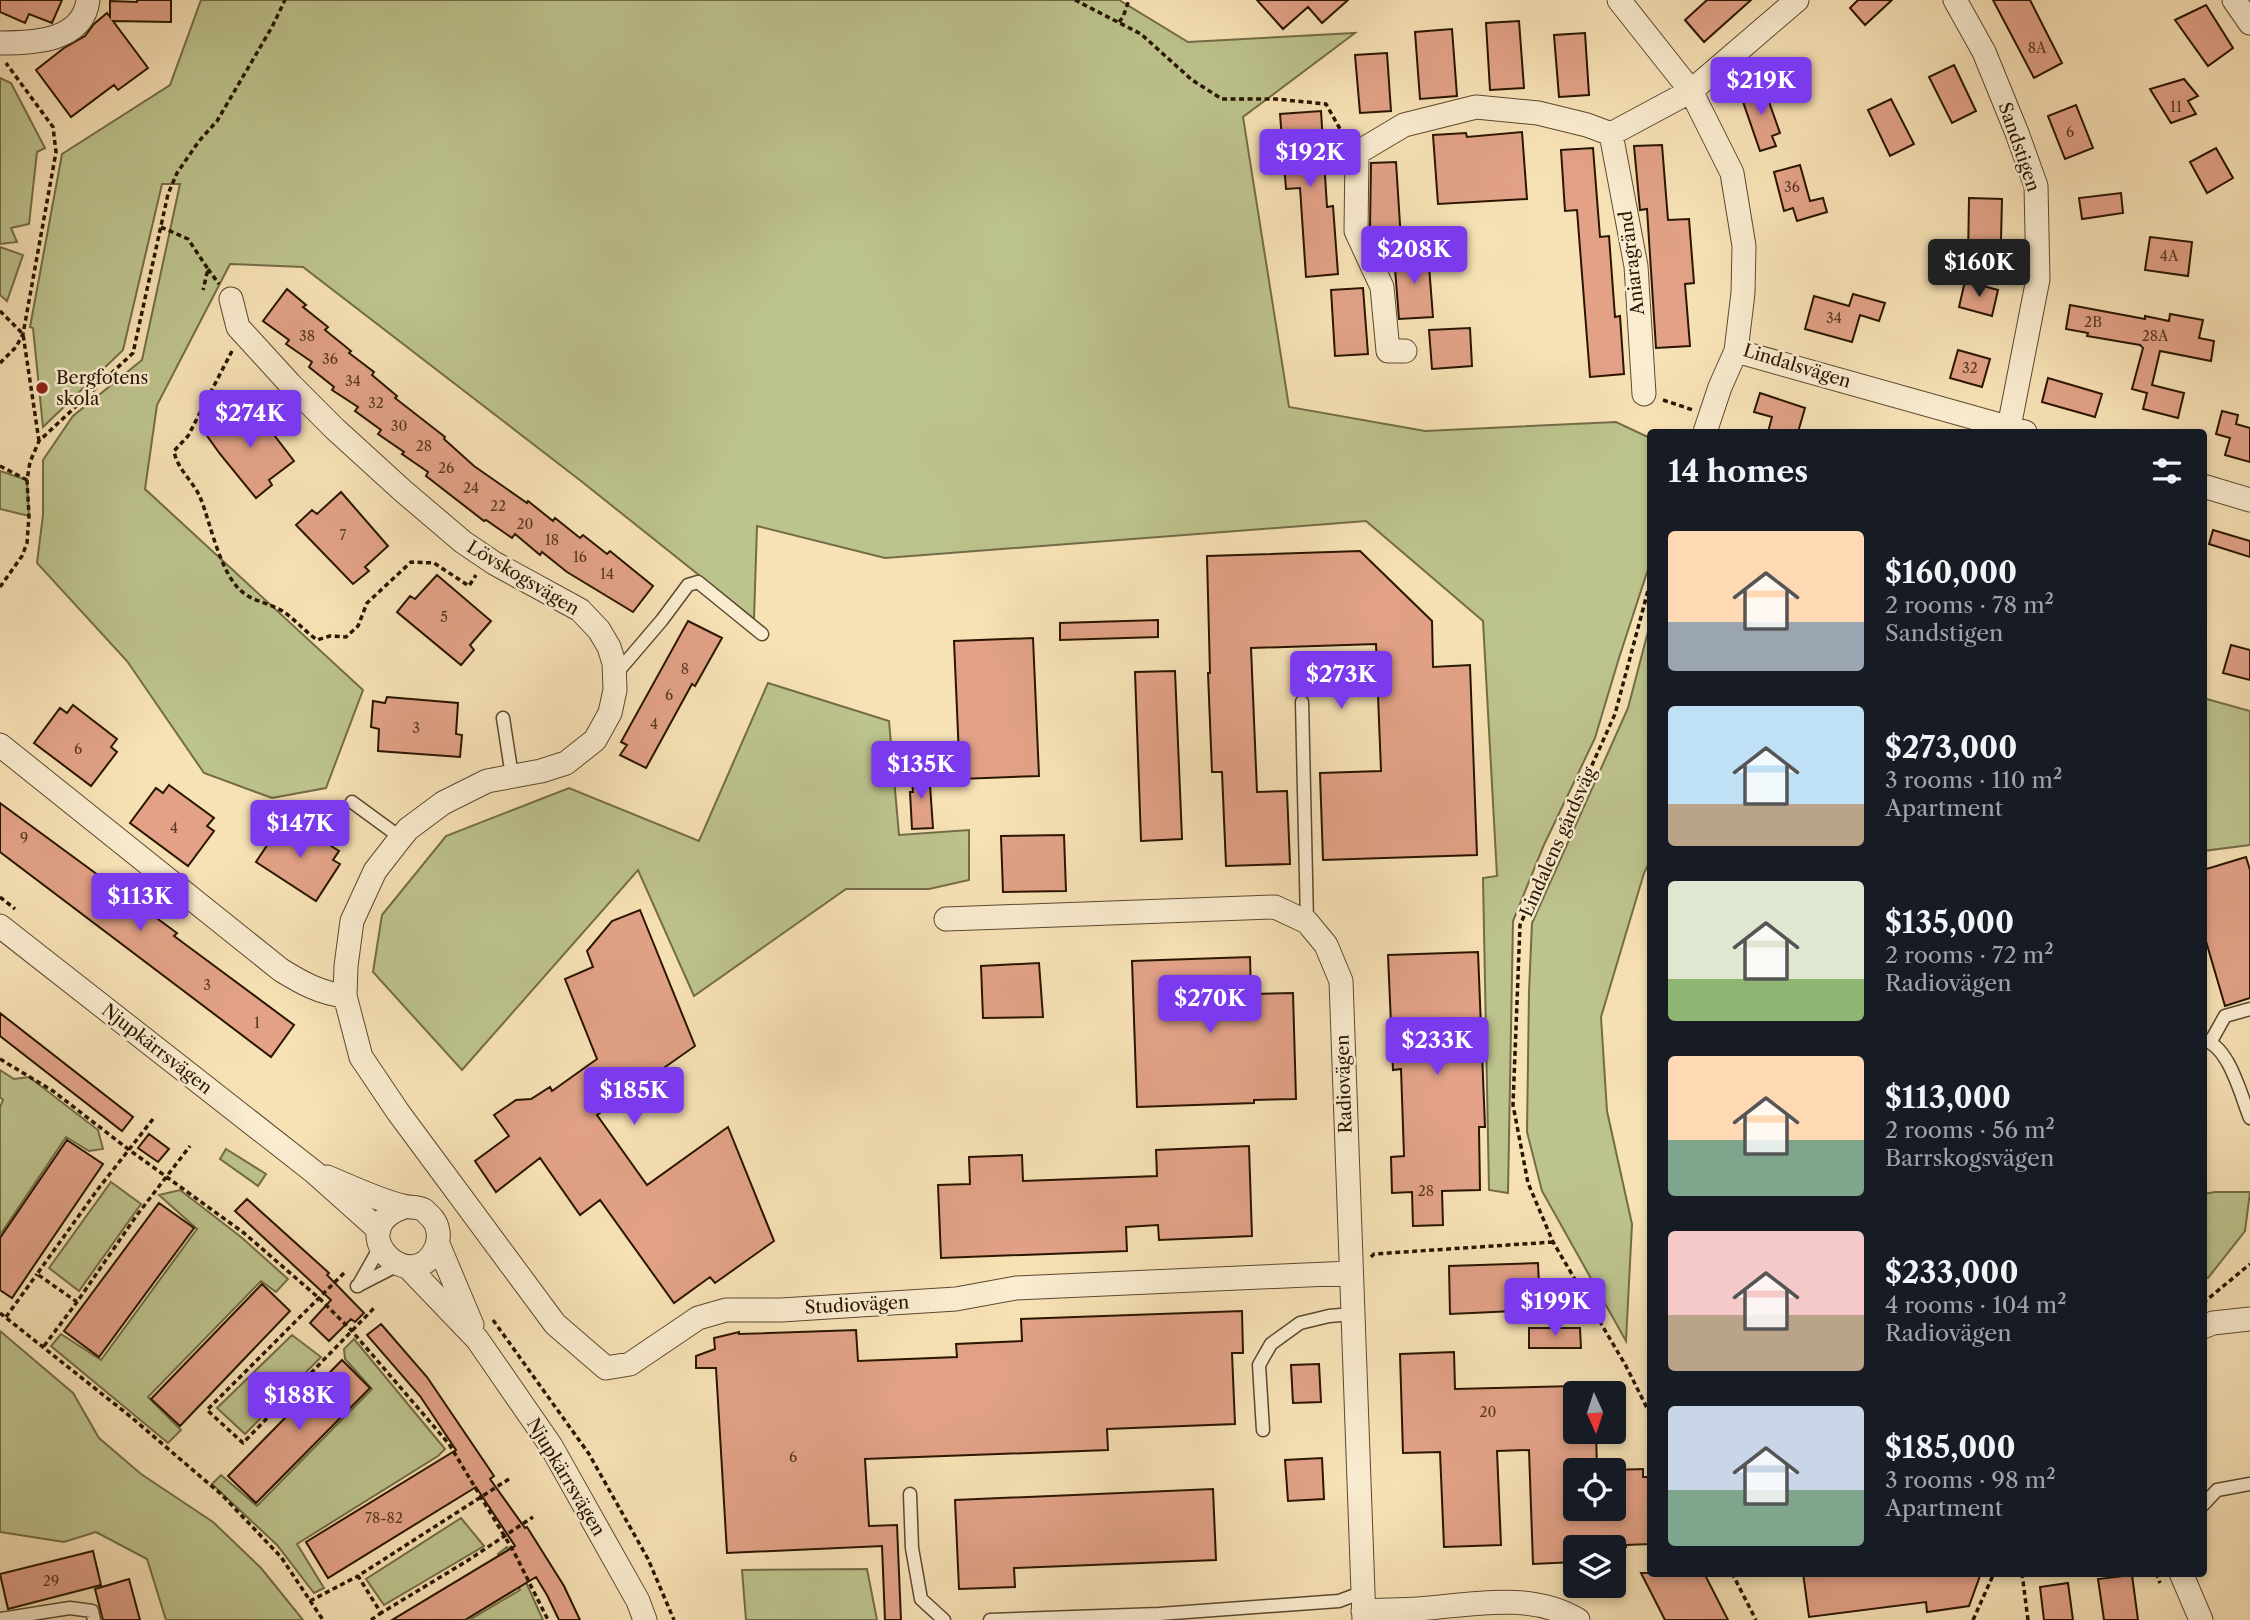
<!DOCTYPE html>
<html lang="en">
<head>
<meta charset="utf-8">
<style>
  :root { --surface:#171b24; --page:#20242c; --text:#f1f3f6; --muted:#9ea1a6; --accent:#7c3aed }
  body { margin:0; font-family:"Libre Caslon Text",serif; background:var(--page); color:var(--text); height:100vh; display:flex; flex-direction:column; font-size:26px; white-space:nowrap }
  * { box-sizing:border-box; margin:0 }
  p { font-size:23px; color:var(--muted) }
  .icon { flex:none; width:38px; height:38px; fill:none; stroke:currentColor; stroke-width:2; stroke-linecap:round; stroke-linejoin:round }
  .map { position:relative; flex:1; overflow:hidden }
  .details { position:absolute; left:1647px; top:429px; width:560px; height:1148px; display:flex; flex-direction:column; background:var(--surface); border-radius:7px; box-shadow:0 4px 10px #0003 }
  .details>* { flex:none }
  .needle { width:46px; rotate:177deg }
  .fabs { position:absolute; left:1563px; top:1381px; display:grid; gap:14px }
  .fabs a { display:grid; place-items:center; width:63px; height:63px; border-radius:7px; background:var(--surface); box-shadow:0 4px 10px #0003; font-size:35px }
  .price { position:absolute; translate:-50% -60px; padding:0 16px; border-radius:7px; background:var(--accent); color:#fff; font-size:23px; line-height:46px; filter:drop-shadow(0 2px 4px #0008) }
  .price::after { content:''; position:absolute; left:50%; top:42px; width:21px; height:16px; margin-left:-10px; background:inherit; clip-path:polygon(0 0,100% 0,50% 100%) }
  .price.current { background:#222; color:#fff }
  ul { padding:0; list-style:none }
  li { display:flex; align-items:center; gap:21px; height:175px; padding:0 21px }
  li span { display:grid; place-items:center; flex:none; width:196px; height:140px; border-radius:7px; color:#555 }
  li>.icon { margin-inline-start:auto }
  span .icon { width:84px; height:84px; fill:#fffc; stroke-width:1 }
  li b { font-size:30px }
  h2 { display:flex; justify-content:space-between; align-items:center; height:84px; padding:0 21px; font-size:30px }
  .map>svg:first-child { display:block }
</style>
</head>
<body>
<div class="map">
<svg width="2250" height="1620" viewBox="0 0 2250 1620">
  <rect width="100%" height="100%" fill="#f7e2b6"/>
  <filter id="stains"><feTurbulence type="fractalNoise" baseFrequency=".00286" numOctaves="4"/><feColorMatrix values="0 0 0 0 .2 0 0 0 0 .09 0 0 0 0 .02 0 0 0 .5 -.17"/></filter>
  <radialGradient id="worn" r=".72"><stop offset=".6" stop-color="#630" stop-opacity="0"/><stop offset="1" stop-color="#630" stop-opacity=".3"/></radialGradient>
  <path fill="#bdc38d" stroke="#736c46" stroke-width="2" d="M201,0H1119L1188,42L1355,33L1243,117L1289,407L1425,431L1616,422L1650,438V563L1619,658L1595,738L1543,847L1513,921L1508,1193L1489,1190L1483,878L1497,876L1483,621L1366,521L885,558L757,526L754,619L581,481L303,267L230,264L157,405L145,489L363,690L326,788L272,798L204,773L127,661L37,563L43,515V460L73,416L142,360L180,184H162L123,350L43,427L33,328L30,327L62,154L170,85Z
    M0,78L11,83L45,148L37,152L29,224L11,228L17,242L0,244Z
    M0,247L23,255L7,301L0,295Z
    M0,471L27,480L29,516L0,509Z
    M1650,624V861L1644,873L1601,1017L1607,1111L1632,1224L1626,1341L1542,1191L1527,1132L1529,991L1532,923L1628,708Z
    M768,683L889,721L899,835L969,830V880L929,889H846L694,996L638,870L462,1070L373,972L382,915L446,836L569,788L699,841Z
    M2203,698L2250,711V845L2203,851Z
    M0,1070L14,1079L29,1077L98,1130L103,1149L89,1151L66,1137L0,1235V1107L3,1100L0,1097Z
    M226,1149L266,1174L258,1186L220,1159Z
    M111,1182L141,1204L79,1291L49,1268Z
    M180,1190L241,1237L288,1279L276,1292L261,1281L148,1397L181,1430L168,1443L51,1346L61,1334L101,1360L197,1229L159,1195Z
    M2215,1192H2250L2245,1231L2208,1278L2203,1276V1194Z
    M0,1331L73,1393L99,1438L141,1474L213,1522L261,1568L303,1620H166L147,1559L96,1532L64,1542L0,1532Z
    M292,1335L321,1357L245,1434L217,1408Z
    M354,1339L445,1449L438,1456L297,1544L324,1588L314,1593L277,1545L212,1484L221,1475L257,1506L372,1389L345,1359L344,1349Z
    M461,1518L484,1546L384,1605L366,1579Z
    M507,1547L520,1569L543,1620H469L520,1590L498,1554Z
    M867,1569L877,1620H746L742,1570Z"/>
  <path fill="#e3a288" stroke="#291500" stroke-width="2" d="M0,0H62L52,23L29,14L25,23L0,12Z
    M137,0H171V22L113,21L148,68L118,90L114,85L71,117L36,70L64,48L85,36L94,24L107,13L110,17V1L137,2Z
    M1257,0H1348L1322,23L1308,7L1283,29Z
    M1707,0H1751L1704,42L1685,20Z
    M1858,0H1892L1865,25L1850,8Z
    M1993,0H2030L2062,63L2034,78Z
    M2206,5L2233,48L2208,66L2175,20Z
    M1519,21L1524,88L1490,90L1486,23Z
    M1452,29L1457,96L1420,99L1415,32Z
    M1585,33L1589,95L1559,97L1554,35Z
    M1387,53L1391,111L1360,113L1355,55Z
    M1954,65L1976,111L1952,123L1929,77Z
    M2184,79L2198,96L2188,101L2196,114L2171,123L2150,89Z
    M1763,85L1780,133L1772,136L1776,146L1760,151L1740,93Z
    M1891,99L1914,144L1890,156L1868,110Z
    M2076,105L2093,148L2065,159L2048,116Z
    M1321,111L1327,207L1333,206L1338,274L1306,277L1300,188L1286,189L1280,114Z
    M1522,132L1527,199L1438,204L1433,135L1466,133L1467,137Z
    M1662,145L1668,220L1689,219L1694,283L1685,284L1690,346L1656,348L1647,209L1640,210L1634,146Z
    M1593,148L1600,237L1609,236L1615,317L1620,316L1624,374L1590,377L1577,210L1565,211L1561,150Z
    M2216,148L2233,178L2207,193L2190,162Z
    M1396,162L1401,240L1376,242L1370,228L1371,163Z
    M1800,165L1810,201L1823,198L1827,212L1797,221L1793,208L1784,211L1774,172Z
    M2121,193L2123,213L2082,219L2079,198Z
    M1969,198L2002,199L2001,240H2010V259H1968Z
    M2150,237L2192,242L2188,276L2145,270Z
    M1428,253L1433,317L1399,319L1394,256Z
    M1965,281L1998,290L1992,316L1959,307Z
    M1363,288L1368,354L1335,356L1331,290Z
    M287,289L306,305L303,307L328,327L325,330L351,351L349,353L374,372L372,375L397,396L395,398L445,437L444,439L474,466L527,503L528,501L553,521L555,518L580,538L583,535L607,554L610,551L653,586L633,612L567,572L542,552L540,555L515,534L512,538L486,520L484,521L426,476L428,472L402,454L404,452L378,434L381,430L355,411L358,407L332,390L334,387L309,367L312,362L286,344L289,340L263,321Z
    M1853,294L1885,303L1879,321L1860,315L1852,342L1805,329L1814,296L1849,306Z
    M2070,305L2145,319V316L2169,321L2170,314L2203,320L2199,338L2214,341L2211,361L2160,351L2152,385L2184,393L2178,418L2143,409L2147,393L2132,389L2143,348L2140,345L2087,336L2088,333L2066,329Z
    M1470,328L1472,366L1432,369L1429,330Z
    M1958,350L1990,359L1982,387L1950,378Z
    M2048,378L2102,394L2095,417L2042,402Z
    M1760,393L1805,408L1798,432H1768L1772,417L1754,412Z
    M251,405L294,461L269,480L272,485L256,498L220,454L205,433L222,420L226,424Z
    M2222,411L2238,415L2236,424L2250,428V462L2225,455L2230,438L2216,434Z
    M341,492L388,546L365,567L369,571L353,584L296,525L312,510L317,514Z
    M2213,530L2250,541V557L2209,544Z
    M1360,551L1432,621L1433,667L1470,665L1477,855L1323,860L1320,773L1381,771L1376,644L1251,648L1257,792L1287,791L1290,864L1226,866L1222,772H1212L1208,673H1210L1207,556Z
    M437,575L491,621L470,645L474,650L461,665L397,612L410,596L415,599Z
    M1158,620V637L1060,640V623Z
    M688,621L722,638L695,686L692,684L646,768L620,755L627,745L621,742Z
    M1033,638L1039,776L960,779L954,641Z
    M2231,645L2250,650V680L2223,673Z
    M1175,671L1182,839L1141,841L1135,672Z
    M387,697L458,703L456,734L462,735L460,757L378,751L379,729L371,727L373,701L385,703Z
    M73,705L117,739L111,747L117,752L91,786L34,743L60,708L67,713Z
    M929,771L933,828L912,829L910,792H913L911,772Z
    M169,785L214,818L207,826L214,831L188,866L130,823L156,788L163,793Z
    M0,803L177,933L174,936L294,1025L271,1057L0,852Z
    M292,821L339,851L333,860L340,864L316,901L256,862L280,826L286,830Z
    M1064,835L1066,891L1003,892L1001,836Z
    M2246,857L2250,870V998L2225,1006L2203,931V870Z
    M640,910L695,1046L597,1115L647,1185L728,1127L774,1241L715,1283L710,1277L674,1303L600,1200L580,1215L540,1158L496,1192L475,1161L509,1136L494,1115L516,1100L531,1099L550,1087L552,1091L597,1059L565,979L593,967L587,951L612,921Z
    M1478,952L1485,1127H1479L1480,1190L1442,1191L1443,1225L1413,1226L1412,1192L1392,1193L1391,1157L1404,1156L1401,1069L1393,1070L1388,955Z
    M1250,957L1251,994L1293,993L1296,1099L1254,1100V1103L1137,1107L1132,961Z
    M1039,963L1043,1017L983,1018L981,966Z
    M0,1013L133,1117L122,1131L0,1036Z
    M149,1134L169,1149L158,1162L138,1148Z
    M67,1140L103,1164L12,1298L0,1290V1238Z
    M1249,1146L1252,1236L1159,1240L1158,1225L1126,1227L1127,1251L941,1258L938,1185L970,1184L969,1157L1022,1155L1023,1181L1157,1176L1156,1150Z
    M247,1199L329,1273L327,1275L364,1313L355,1322L351,1319L329,1341L310,1323L331,1300L235,1211Z
    M159,1203L194,1228L99,1357L64,1331Z
    M1538,1263L1540,1310L1450,1314L1449,1266Z
    M262,1284L290,1311L180,1426L151,1399Z
    M1242,1311L1243,1353H1232L1235,1424L1107,1429L1108,1450L865,1459L869,1526L897,1525L901,1620H885L882,1546L727,1553L716,1368H696V1356L715,1349L714,1338L739,1332V1334L856,1330L858,1361L957,1357L956,1344L1022,1341L1021,1319Z
    M381,1324L427,1377L494,1476L490,1479L525,1528L527,1527L564,1586L580,1620H559L547,1595L536,1577L465,1620H392L515,1546L476,1487L328,1578L306,1542L456,1450L420,1396L367,1335Z
    M1529,1328H1580L1581,1348H1529Z
    M1454,1352L1455,1389L1575,1386V1432H1596L1597,1470H1575V1508H1614V1470L1643,1469V1477H1650V1544L1626,1545V1547H1575V1562L1533,1564L1529,1450L1497,1451L1501,1545L1444,1547L1440,1452L1403,1453L1400,1354Z
    M342,1360L370,1388L256,1503L228,1476Z
    M1319,1364L1321,1402L1293,1403L1291,1365Z
    M1322,1458L1324,1499L1288,1501L1285,1460Z
    M1213,1489L1216,1560L1014,1568L1015,1587L959,1589L955,1500Z
    M93,1551L101,1585L8,1609L0,1574Z
    M1641,1573H1704L1728,1620H1665Z
    M1803,1573H1981L1969,1606L1927,1612L1926,1602L1809,1617Z
    M2132,1575L2138,1620H2104L2098,1579Z
    M129,1579L140,1620H103L95,1589Z
    M2068,1583L2073,1620H2044L2040,1587Z"/>
  <g fill="none" stroke-linecap="round" stroke-linejoin="round">
    <defs>
      <path id="service" d="M615,675L662,620L688,585L698,582L762,634
        M1302,702L1307,922
        M503,718L512,776
        M352,802L393,832L399,840
        M2203,1040C2229,1045 2241,1096 2250,1118
        M2211,1041L2225,1016L2250,1009
        M357,1286L398,1265
        M358,1286L380,1247
        M1263,1430L1259,1365L1271,1344L1300,1323L1329,1316L1352,1314
        M910,1494L912,1548L921,1599L944,1620
        M2203,1505L2217,1490L2250,1484
        M0,1619L70,1608L92,1611L94,1620
        M990,1620L1159,1614L1339,1601L1363,1592"/>
      <path id="minor" d="M1619,0L1691,91L1732,173L1744,246L1743,293L1736,351L2025,432
        M1955,0L1984,52L2017,133L2036,186L2038,279L2009,427
        M2234,0L2250,23
        M0,43C32,43 83,42 88,0
        M1611,134L1691,91L1797,0
        M231,299L238,327L290,384L335,429L403,491L463,542L494,563L580,610L599,630L609,647L614,663L615,690L610,713L595,740L566,763L541,771L487,781L443,803L408,829L399,840L375,871L352,921L346,966L345,996L361,1057L398,1112L555,1324L606,1368L630,1364L698,1318L726,1310H781L956,1299L1016,1288L1351,1273
        M1405,351H1388L1382,287L1356,231L1357,153L1404,125L1476,107L1538,113L1587,125L1611,134L1636,266L1644,394
        M1705,432L1720,387L1736,351
        M2203,486L2250,500
        M0,745L281,970C302,983 320,993 345,996
        M946,919L1275,907L1307,922L1326,945L1341,981L1364,1620
        M0,926L314,1172L379,1230
        M327,1177C349,1186 380,1201 403,1206C410,1208 417,1206 424,1210C426,1212 430,1216 432,1218C439,1226 440,1238 436,1248C413,1300 339,1230 404,1207
        M438,1244L472,1325
        M408,1267L477,1339L551,1446L638,1601L645,1620
        M2203,1327L2213,1323L2250,1319
        M2181,1573L2201,1620
        M1363,1611C1382,1610 1400,1610 1418,1609C1471,1605 1531,1591 1578,1620"/>
    </defs>
    <use href="#service" stroke="#5c482e" stroke-width="15"/>
    <use href="#minor" stroke="#5c482e" stroke-width="25"/>
    <path stroke="#291500" stroke-width="3.5" stroke-dasharray="5 3.5" stroke-linecap="butt" d="M1075,0L1141,34L1192,80L1222,99H1276L1326,104L1344,136
      M1119,22L1123,17L1129,0
      M161,227L188,239L208,269L203,290
      M208,269L219,284
      M0,311L23,334L39,441
      M232,351L188,436L174,451C177,469 193,481 200,497C211,523 220,577 245,594C256,602 272,604 284,612C295,620 305,631 317,640L330,636L346,637L358,626L367,603L411,562L434,563L469,586L476,575
      M0,363L16,347L23,334L56,152L53,127L6,63
      M1663,400L1693,410
      M0,466L27,480
      M1650,583L1615,714L1520,925L1513,1105L1528,1183L1553,1242L1626,1366L1650,1414
      M0,587L22,556L27,543L29,516L27,480L30,462L39,441L133,353L168,194L177,173L199,141L217,121L272,27L285,0
      M0,897L15,909
      M0,1059L53,1091L128,1149L244,1233L320,1299L351,1330L449,1444L514,1552L548,1620
      M153,1119L98,1189L37,1274L77,1302L137,1215L190,1146
      M1371,1257L1374,1254L1553,1242
      M344,1273L207,1410L243,1443L376,1306
      M2203,1303L2250,1264
      M0,1313L131,1417L222,1495L281,1557L323,1620
      M6,1317L37,1274
      M493,1320L589,1454L648,1559L674,1620
      M44,1346L77,1302
      M509,1479L358,1576L381,1613L467,1561L533,1517
      M1732,1573L1756,1620
      M2022,1573L2028,1620
      M2156,1573L2160,1583
      M310,1601L358,1576
      M371,1620L381,1613
      M1973,1620L1994,1573"/>
    <use href="#service" stroke="#faecd0" stroke-width="12"/>
    <use href="#minor" stroke="#faecd0" stroke-width="23"/>
  </g>
  <circle fill="#8f2418" stroke="#faecd0" stroke-width="2.5" cx="42" cy="388" r="7"/>
  <g text-anchor="middle" stroke-width="5" stroke-linejoin="round" paint-order="stroke">
    <g font-size="14" fill="#583822">
      <text x="2037" y="53">8A</text>
      <text x="2176" y="112">11</text>
      <text x="2070" y="137">6</text>
      <text x="1792" y="192">36</text>
      <text x="2169" y="261">4A</text>
      <text x="1834" y="323">34</text>
      <text x="2093" y="327">2B</text>
      <text x="307" y="341">38</text>
      <text x="2155" y="341">28A</text>
      <text x="330" y="364">36</text>
      <text x="1970" y="373">32</text>
      <text x="353" y="386">34</text>
      <text x="376" y="408">32</text>
      <text x="399" y="431">30</text>
      <text x="424" y="451">28</text>
      <text x="446" y="473">26</text>
      <text x="471" y="493">24</text>
      <text x="498" y="511">22</text>
      <text x="525" y="529">20</text>
      <text x="343" y="540">7</text>
      <text x="552" y="545">18</text>
      <text x="580" y="562">16</text>
      <text x="607" y="579">14</text>
      <text x="444" y="622">5</text>
      <text x="685" y="674">8</text>
      <text x="669" y="700">6</text>
      <text x="654" y="729">4</text>
      <text x="416" y="733">3</text>
      <text x="78" y="754">6</text>
      <text x="174" y="833">4</text>
      <text x="24" y="843">9</text>
      <text x="207" y="990">3</text>
      <text x="257" y="1028">1</text>
      <text x="1426" y="1196">28</text>
      <text x="1488" y="1417">20</text>
      <text x="793" y="1462">6</text>
      <text x="384" y="1523">78-82</text>
      <text x="51" y="1586">29</text>
    </g>
    <g font-size="18" fill="#291500" stroke="#faecd0">
      <text transform="translate(2019 147) rotate(71)" y="6">Sandstigen</text>
      <text transform="translate(1632 263) rotate(-97)" y="6">Aniaragränd</text>
      <text transform="translate(1797 366) rotate(17)" y="6">Lindalsvägen</text>
      <text transform="translate(523 578) rotate(31)" y="6">Lövskogsvägen</text>
      <text transform="translate(1558 842) rotate(-66)" y="6">Lindalens gårdsväg</text>
      <text transform="translate(157 1049) rotate(38)" y="6">Njupkärrsvägen</text>
      <text transform="translate(1344 1084) rotate(-92)" y="6">Radiovägen</text>
      <text transform="translate(857 1305) rotate(-3)" y="6">Studiovägen</text>
      <text transform="translate(566 1477) rotate(59)" y="6">Njupkärrsvägen</text>
    </g>
    <g font-size="18" fill="#291500" stroke="#faecd0" text-anchor="start">
      <text x="56" y="384">Bergfotens<tspan x="56" dy="21">skola</tspan></text>
    </g>
  </g>
  <rect width="100%" height="100%" filter="url(#stains)"/>
  <rect width="100%" height="100%" fill="url(#worn)"/>
</svg>
<div class="fabs">
<a><svg class="needle" viewBox="-14 -14 28 28"><path d="M0-13l5 13h-10z" fill="#e53935"/><path d="M0 13l5-13h-10z" fill="#9ea1a6"/></svg></a>
<a><svg class="icon" aria-label="locate" viewBox="0 0 24 24"><circle cx="12" cy="12" r="6"/><path d="M12 2v4M12 18v4M2 12h4M18 12h4"/></svg></a>
<a><svg class="icon" aria-label="layers" viewBox="0 0 24 24"><path d="M12 4l9 5-9 5-9-5zM3 14l9 5 9-5"/></svg></a>
</div>
<b class="price" style="left:1761px;top:117px">$219K</b>
<b class="price" style="left:1310px;top:189px">$192K</b>
<b class="price" style="left:1414px;top:286px">$208K</b>
<b class="price current" style="left:1979px;top:299px">$160K</b>
<b class="price" style="left:250px;top:450px">$274K</b>
<b class="price" style="left:1341px;top:711px">$273K</b>
<b class="price" style="left:921px;top:801px">$135K</b>
<b class="price" style="left:300px;top:860px">$147K</b>
<b class="price" style="left:140px;top:933px">$113K</b>
<b class="price" style="left:1210px;top:1035px">$270K</b>
<b class="price" style="left:1437px;top:1077px">$233K</b>
<b class="price" style="left:634px;top:1127px">$185K</b>
<b class="price" style="left:1555px;top:1338px">$199K</b>
<b class="price" style="left:299px;top:1432px">$188K</b>
<section class="details">
<h2>14 homes<svg class="icon" aria-label="filters" viewBox="0 0 24 24"><path d="M4 7h16M4 17h16"/><circle cx="9" cy="7" r="2"/><circle cx="15" cy="17" r="2"/></svg></h2>
<ul>
<li><span style="background:linear-gradient(#ffd9b3 65%,#9aa5b1 0)"><svg class="icon" aria-label="home" viewBox="0 0 24 24"><path d="M3 11l9-7 9 7M6 9v11h12V9"/></svg></span><div><b>$160,000</b><p>2 rooms · 78 m²</p><p>Sandstigen</p></div></li>
<li><span style="background:linear-gradient(#bfe0f5 70%,#b9a48a 0)"><svg class="icon" aria-label="home" viewBox="0 0 24 24"><path d="M3 11l9-7 9 7M6 9v11h12V9"/></svg></span><div><b>$273,000</b><p>3 rooms · 110 m²</p><p>Apartment</p></div></li>
<li><span style="background:linear-gradient(#dfe7d0 70%,#8fb573 0)"><svg class="icon" aria-label="home" viewBox="0 0 24 24"><path d="M3 11l9-7 9 7M6 9v11h12V9"/></svg></span><div><b>$135,000</b><p>2 rooms · 72 m²</p><p>Radiovägen</p></div></li>
<li><span style="background:linear-gradient(#ffd9b3 60%,#7fa58c 0)"><svg class="icon" aria-label="home" viewBox="0 0 24 24"><path d="M3 11l9-7 9 7M6 9v11h12V9"/></svg></span><div><b>$113,000</b><p>2 rooms · 56 m²</p><p>Barrskogsvägen</p></div></li>
<li><span style="background:linear-gradient(#f6c9c9 60%,#b9a48a 0)"><svg class="icon" aria-label="home" viewBox="0 0 24 24"><path d="M3 11l9-7 9 7M6 9v11h12V9"/></svg></span><div><b>$233,000</b><p>4 rooms · 104 m²</p><p>Radiovägen</p></div></li>
<li><span style="background:linear-gradient(#c9d6e8 60%,#7fa58c 0)"><svg class="icon" aria-label="home" viewBox="0 0 24 24"><path d="M3 11l9-7 9 7M6 9v11h12V9"/></svg></span><div><b>$185,000</b><p>3 rooms · 98 m²</p><p>Apartment</p></div></li>
</ul>
</section>
</div>
</body>
</html>
